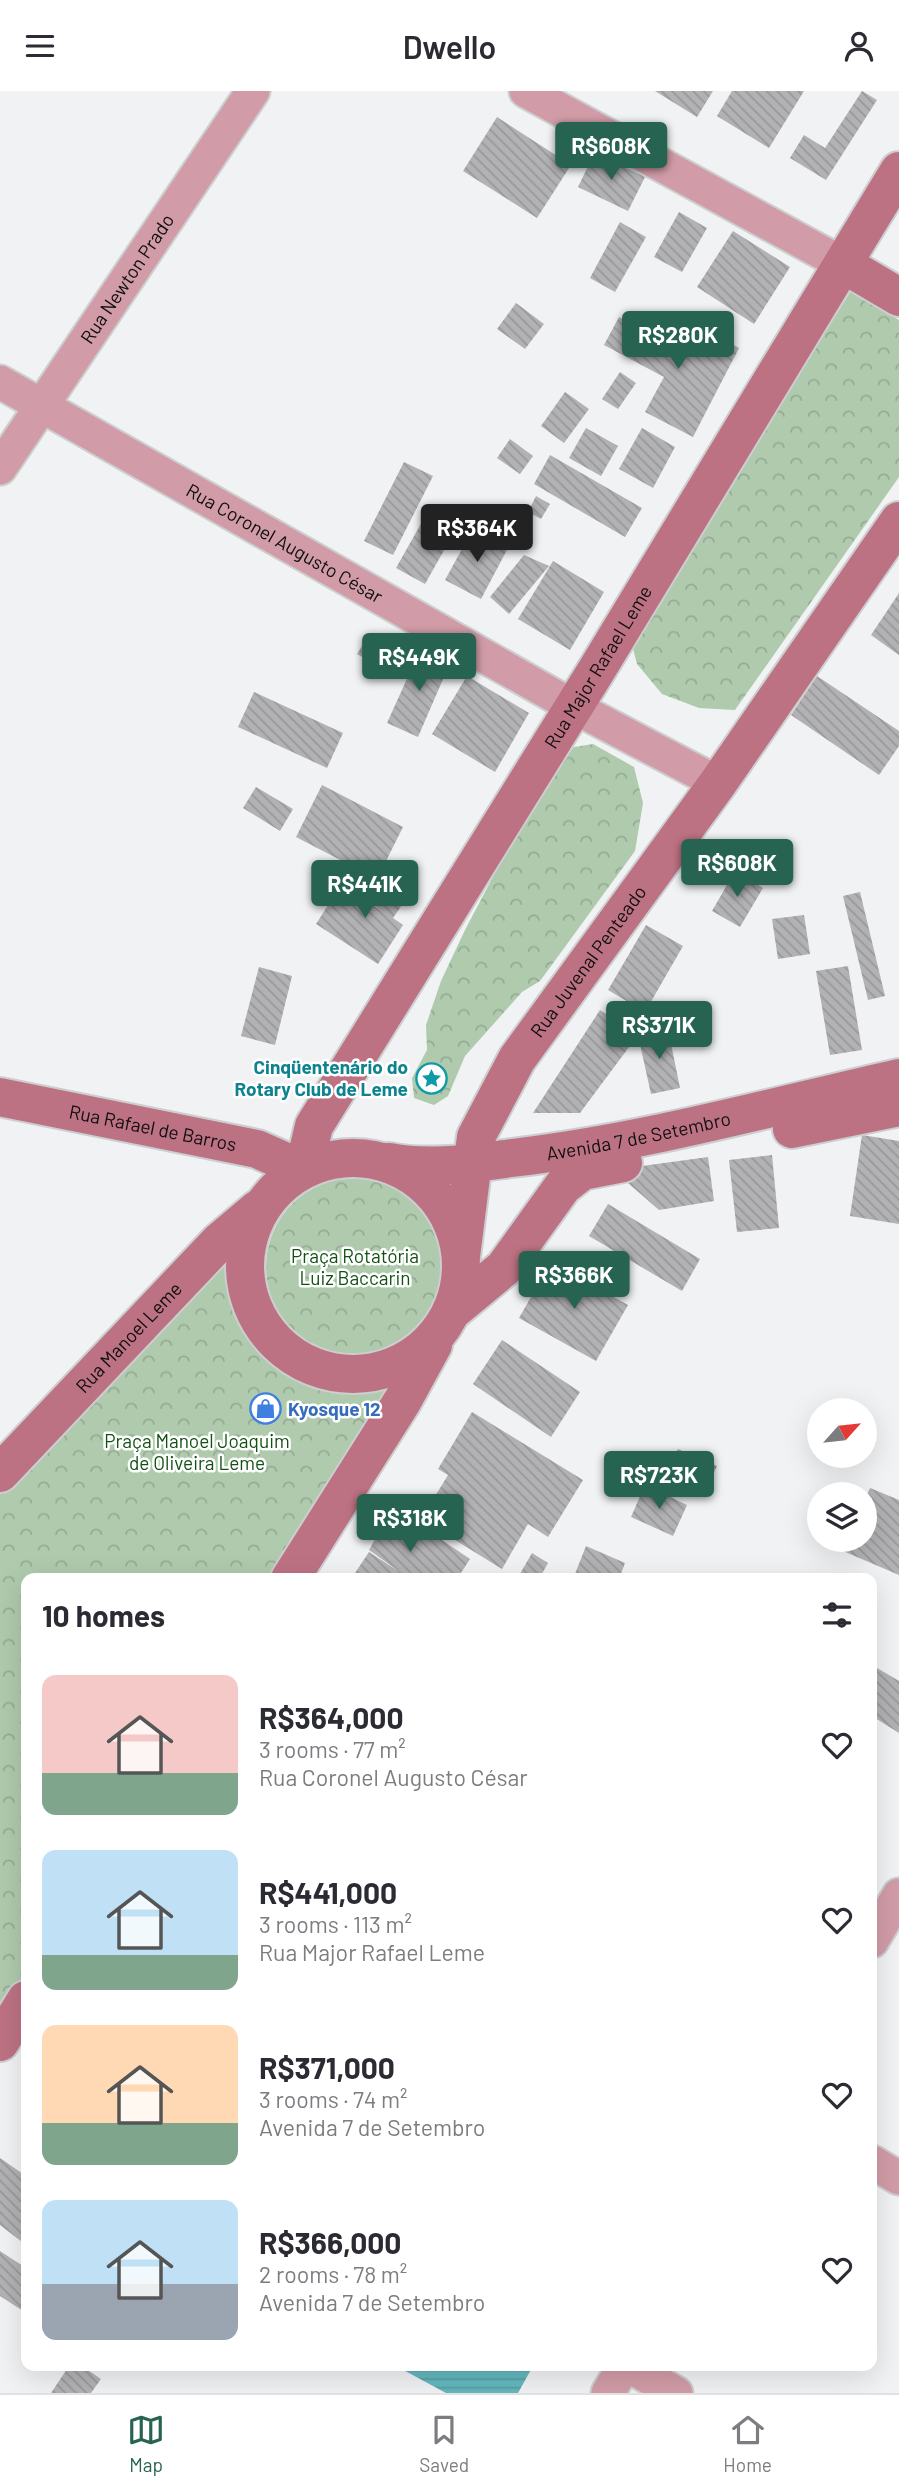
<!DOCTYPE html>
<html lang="en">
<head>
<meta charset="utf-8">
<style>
  :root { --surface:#fff; --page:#f7f7f7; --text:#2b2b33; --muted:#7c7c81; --line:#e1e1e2; --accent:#266451 }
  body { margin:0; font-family:Barlow,sans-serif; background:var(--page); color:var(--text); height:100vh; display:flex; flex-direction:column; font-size:26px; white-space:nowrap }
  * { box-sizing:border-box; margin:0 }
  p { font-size:23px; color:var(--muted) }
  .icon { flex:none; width:38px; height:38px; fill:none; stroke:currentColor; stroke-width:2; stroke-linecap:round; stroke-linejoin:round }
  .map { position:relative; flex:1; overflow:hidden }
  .sheet { position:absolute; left:21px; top:1482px; width:856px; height:798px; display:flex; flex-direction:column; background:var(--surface); border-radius:14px; box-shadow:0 7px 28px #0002 }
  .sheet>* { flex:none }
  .needle { width:46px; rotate:63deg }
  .controls { position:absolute; left:807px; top:1307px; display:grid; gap:14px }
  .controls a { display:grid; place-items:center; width:70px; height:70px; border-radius:50%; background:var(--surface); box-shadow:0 7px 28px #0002; font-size:35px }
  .price { position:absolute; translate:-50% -60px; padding:0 16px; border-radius:7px; background:var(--accent); color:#fff; font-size:23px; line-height:46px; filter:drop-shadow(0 2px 4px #0008) }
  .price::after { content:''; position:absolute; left:50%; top:42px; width:21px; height:16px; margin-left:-10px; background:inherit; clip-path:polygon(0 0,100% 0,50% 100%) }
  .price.current { background:#222; color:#fff }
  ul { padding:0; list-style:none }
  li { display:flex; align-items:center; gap:21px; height:175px; padding:0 21px }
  li span { display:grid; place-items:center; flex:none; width:196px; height:140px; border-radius:14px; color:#555 }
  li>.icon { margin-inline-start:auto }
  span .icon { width:84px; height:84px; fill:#fffc; stroke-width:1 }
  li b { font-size:30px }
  h2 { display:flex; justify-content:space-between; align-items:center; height:84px; padding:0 21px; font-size:30px }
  header { display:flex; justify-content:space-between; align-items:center; height:91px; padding:0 21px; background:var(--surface); font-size:32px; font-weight:600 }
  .tab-bar { display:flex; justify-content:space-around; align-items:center; height:98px; border-top:2px solid var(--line); background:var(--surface); font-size:19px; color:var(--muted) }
  .tab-bar a { display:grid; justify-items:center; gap:4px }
  .tab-bar .current { color:var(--accent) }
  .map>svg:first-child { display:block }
</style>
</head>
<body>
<header><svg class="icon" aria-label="menu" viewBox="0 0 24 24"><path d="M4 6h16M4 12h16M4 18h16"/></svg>Dwello<svg class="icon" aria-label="person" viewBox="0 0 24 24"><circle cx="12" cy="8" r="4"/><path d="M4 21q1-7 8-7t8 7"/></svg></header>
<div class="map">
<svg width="899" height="2302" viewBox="0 0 899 2302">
  <defs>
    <pattern id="park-crowns" width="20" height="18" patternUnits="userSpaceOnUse" patternTransform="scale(1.75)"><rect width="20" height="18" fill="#afcaad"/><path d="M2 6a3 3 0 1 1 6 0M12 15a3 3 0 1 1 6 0" fill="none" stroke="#95ac94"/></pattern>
    <pattern id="water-rules" width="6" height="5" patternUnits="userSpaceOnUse" patternTransform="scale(1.75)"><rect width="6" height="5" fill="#64b8bf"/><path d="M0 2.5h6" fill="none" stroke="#569da3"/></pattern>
    <pattern id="building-back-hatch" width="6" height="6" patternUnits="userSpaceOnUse" patternTransform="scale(1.75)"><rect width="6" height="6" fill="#b2b1b4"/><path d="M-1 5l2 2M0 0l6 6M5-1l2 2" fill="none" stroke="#98979a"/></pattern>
  </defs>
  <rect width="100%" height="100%" fill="#f0f2f4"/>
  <path fill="url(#park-crowns)" d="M851,200L899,229V386L735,619L699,617L662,603L637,573L631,550Z
    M593,653L634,676L643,712L635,760L540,890L522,901L465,965L448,1005L434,1014L414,1007L412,987L427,959L426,934L441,890L465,839L539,698L574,656Z
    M266 1176a89 89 0 1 1 178 0a89 89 0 1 1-178 0Z
    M247,1144L242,1183L246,1209L258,1236L276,1260L309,1274L331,1286L423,1273L289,1487L26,1488V1910L0,1952V1381Z"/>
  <path fill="url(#water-rules)" d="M396,2275H533L518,2302H446Z"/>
  <path fill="url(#building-back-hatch)" d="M655,0H713L697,26Z
    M732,0H804L769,57L717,25Z
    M862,0L877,9L826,89L790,67L804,44L825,57Z
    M497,26L571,74L537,127L463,80Z
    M595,61L645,86L628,120L578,96Z
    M679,121L707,137L682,181L654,166Z
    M620,131L646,146L615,201L590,187Z
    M733,140L790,176L754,233L697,196Z
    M516,212L544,233L525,258L497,238Z
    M619,226L679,258L692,232L739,257L693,346L645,321L664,286L604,254Z
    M620,281L636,292L618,318L602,308Z
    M565,301L589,318L564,352L541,335Z
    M586,337L618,355L601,385L569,367Z
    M642,337L675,356L653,397L619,378Z
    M510,348L533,365L520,383L497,367Z
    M550,364L642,417L625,446L534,393Z
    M404,371L433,385L393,464L364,450Z
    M536,405L550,413L541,428L528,421Z
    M431,415L460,431L425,493L396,477Z
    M473,438L508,457L481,508L445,489Z
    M524,464L549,475L509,523L490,506Z
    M553,470L604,501L570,559L518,528Z
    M899,502V564L871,544Z
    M370,542L395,558L383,578L357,563Z
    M420,559L450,572L418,646L387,632Z
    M467,585L529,622L495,681L432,643Z
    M817,585L899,640V655L879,684L791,624Z
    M254,601L343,642L327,677L238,636Z
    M322,694L403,736L377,788L296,746Z
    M256,696L293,718L280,740L243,717Z
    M735,780L763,797L740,836L712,820Z
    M391,788L411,801L393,827L403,834L378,873L316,833L341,794L382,820L373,813Z
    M860,801L885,905L868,909L843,805Z
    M804,824L810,863L778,868L772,828Z
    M646,834L683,855L645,921L608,899Z
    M848,875L862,959L830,964L816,880Z
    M259,876L292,885L275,954L241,945Z
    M600,919L638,944L580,1022H533Z
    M668,938L680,997L651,1003L638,944Z
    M862,1044L899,1050V1133L850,1125Z
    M772,1064L779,1137L737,1141L729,1069Z
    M708,1066L714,1110L659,1119L613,1079Z
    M608,1113L700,1168L682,1200L589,1145Z
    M551,1171L628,1214L596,1270L519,1227Z
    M502,1249L580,1301L551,1346L473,1293Z
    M472,1321L583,1389L548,1446L528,1433L502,1478L421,1428L448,1384L438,1378Z
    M678,1358L717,1375L703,1404L665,1386Z
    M645,1394L687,1414L673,1445L631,1426Z
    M870,1397L899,1409V1484L843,1460L848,1449H864V1410Z
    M393,1416L470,1468L457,1488H351L369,1461L403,1483L369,1459Z
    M586,1455L625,1472L619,1488H573Z
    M532,1462L548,1472L539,1488H517Z
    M872,1574L899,1590V1642L872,1625Z
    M0,2067L26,2085V2154L0,2134Z
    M0,2160L26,2177V2216L23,2220L0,2205Z
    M69,2275H82L101,2288L91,2302H51Z"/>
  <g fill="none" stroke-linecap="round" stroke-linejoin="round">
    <defs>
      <g id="street">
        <path d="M526,0L843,173"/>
        <path id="s1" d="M0,291L574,616L718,692"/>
        <path id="s2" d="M0,377L253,0"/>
        <path d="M872,1850L899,1804"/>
        <path d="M872,2071L899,2087"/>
        <path d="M629,2275L676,2302"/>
        <path d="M608,2302L624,2275"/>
      </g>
      <g id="secondary">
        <path d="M843,173L899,206"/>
        <path id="s3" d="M0,1006L257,1058L302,1078"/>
        <path d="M792,1038L899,1016"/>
        <circle cx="353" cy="1175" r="108"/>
        <path id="s4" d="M389,1071C429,1079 472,1072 512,1067C642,1052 771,1016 899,987"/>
        <path id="s5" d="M304,1077L314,1035L596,580L899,80"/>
        <path id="s6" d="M461,1165L476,1046L517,968L718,692L899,430"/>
        <path d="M451,1221L504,1177L563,1095L582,1080L623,1072"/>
        <path id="s7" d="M0,1382L219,1151L258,1118"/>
        <path d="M290,1488L403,1309L433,1254"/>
        <path d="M0,1951L26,1909"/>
      </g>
    </defs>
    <use href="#street" stroke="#ccced0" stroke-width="37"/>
    <use href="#secondary" stroke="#ccced0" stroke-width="42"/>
    <use href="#street" stroke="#d19ca7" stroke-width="33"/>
    <use href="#secondary" stroke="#bd7283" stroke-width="38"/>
  </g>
  <defs>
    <symbol id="sight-ring" viewBox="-11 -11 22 22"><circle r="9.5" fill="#fff" stroke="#0f9aa8" stroke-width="1.5"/><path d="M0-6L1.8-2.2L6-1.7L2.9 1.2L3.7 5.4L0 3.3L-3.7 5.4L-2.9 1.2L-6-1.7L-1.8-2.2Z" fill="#0f9aa8"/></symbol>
    <symbol id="shop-ring" viewBox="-11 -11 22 22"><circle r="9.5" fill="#fff" stroke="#3f7fe0" stroke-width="1.5"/><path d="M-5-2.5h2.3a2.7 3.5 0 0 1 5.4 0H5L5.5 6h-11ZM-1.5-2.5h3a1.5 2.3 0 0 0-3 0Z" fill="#3f7fe0"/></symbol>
  </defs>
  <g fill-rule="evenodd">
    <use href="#sight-ring" x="414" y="970" width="35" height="35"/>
    <use href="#shop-ring" x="248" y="1300" width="35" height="35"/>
  </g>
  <g text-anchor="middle" stroke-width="5" stroke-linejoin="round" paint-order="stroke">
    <g font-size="19" fill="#0f0f10" stroke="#fff">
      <text dy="7" stroke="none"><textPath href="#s2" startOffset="228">Rua Newton Prado</textPath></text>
      <text dy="7" stroke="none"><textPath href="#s1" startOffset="327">Rua Coronel Augusto César</textPath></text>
      <text dy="7" stroke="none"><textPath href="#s5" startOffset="583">Rua Major Rafael Leme</textPath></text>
      <text dy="7" stroke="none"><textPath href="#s6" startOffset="329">Rua Juvenal Penteado</textPath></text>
      <text dy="7" stroke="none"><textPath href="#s3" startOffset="156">Rua Rafael de Barros</textPath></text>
      <text dy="7" stroke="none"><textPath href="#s4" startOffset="252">Avenida 7 de Setembro</textPath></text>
      <text dy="7" stroke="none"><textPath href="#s7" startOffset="187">Rua Manoel Leme</textPath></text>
    </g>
    <g font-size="19" font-weight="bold" fill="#0d838f" stroke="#fff" text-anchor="end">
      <text x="408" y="983">Cinqüentenário do<tspan x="408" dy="22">Rotary Club de Leme</tspan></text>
    </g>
    <g font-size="19" fill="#125113" stroke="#fff">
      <text x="355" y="1172">Praça Rotatória<tspan x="355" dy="22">Luiz Baccarin</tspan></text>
      <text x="197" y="1357">Praça Manoel Joaquim<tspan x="197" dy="22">de Oliveira Leme</tspan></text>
    </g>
    <g font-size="19" font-weight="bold" fill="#366cbe" stroke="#fff" text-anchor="start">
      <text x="288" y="1325">Kyosque 12</text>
    </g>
  </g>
</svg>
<div class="controls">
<a><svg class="needle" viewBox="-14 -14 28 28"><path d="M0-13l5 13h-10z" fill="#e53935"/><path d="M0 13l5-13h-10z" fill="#7c7c81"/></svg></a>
<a><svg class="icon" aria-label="layers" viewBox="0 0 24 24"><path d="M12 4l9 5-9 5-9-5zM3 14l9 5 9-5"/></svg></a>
</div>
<b class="price" style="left:611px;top:91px">R$608K</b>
<b class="price" style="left:678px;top:280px">R$280K</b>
<b class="price current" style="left:477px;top:473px">R$364K</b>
<b class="price" style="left:419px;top:602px">R$449K</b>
<b class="price" style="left:737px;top:808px">R$608K</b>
<b class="price" style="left:365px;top:829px">R$441K</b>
<b class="price" style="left:659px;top:970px">R$371K</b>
<b class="price" style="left:574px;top:1220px">R$366K</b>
<b class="price" style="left:659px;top:1420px">R$723K</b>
<b class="price" style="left:410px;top:1463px">R$318K</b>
<section class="sheet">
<h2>10 homes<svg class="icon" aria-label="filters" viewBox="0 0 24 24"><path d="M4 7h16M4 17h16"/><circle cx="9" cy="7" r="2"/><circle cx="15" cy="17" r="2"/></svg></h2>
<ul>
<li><span style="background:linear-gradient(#f6c9c9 70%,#7fa58c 0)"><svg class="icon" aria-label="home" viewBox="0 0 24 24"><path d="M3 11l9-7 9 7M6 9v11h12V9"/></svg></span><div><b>R$364,000</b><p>3 rooms · 77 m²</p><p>Rua Coronel Augusto César</p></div><svg class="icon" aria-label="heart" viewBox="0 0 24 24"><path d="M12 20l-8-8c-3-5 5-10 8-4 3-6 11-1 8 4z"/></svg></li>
<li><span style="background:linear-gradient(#bfe0f5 75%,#7fa58c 0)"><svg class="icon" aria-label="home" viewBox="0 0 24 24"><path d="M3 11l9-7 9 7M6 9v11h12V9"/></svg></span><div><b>R$441,000</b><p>3 rooms · 113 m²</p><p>Rua Major Rafael Leme</p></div><svg class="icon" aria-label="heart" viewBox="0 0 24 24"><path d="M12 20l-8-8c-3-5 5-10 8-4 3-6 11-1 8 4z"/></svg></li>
<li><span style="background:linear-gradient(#ffd9b3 70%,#7fa58c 0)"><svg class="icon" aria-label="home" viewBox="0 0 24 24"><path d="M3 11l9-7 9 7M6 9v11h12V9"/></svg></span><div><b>R$371,000</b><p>3 rooms · 74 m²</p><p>Avenida 7 de Setembro</p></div><svg class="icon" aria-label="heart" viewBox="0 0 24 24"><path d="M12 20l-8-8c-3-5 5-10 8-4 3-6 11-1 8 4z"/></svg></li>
<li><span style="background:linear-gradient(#bfe0f5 60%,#9aa5b1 0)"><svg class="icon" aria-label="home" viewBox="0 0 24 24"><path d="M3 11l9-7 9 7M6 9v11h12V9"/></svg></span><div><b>R$366,000</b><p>2 rooms · 78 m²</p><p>Avenida 7 de Setembro</p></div><svg class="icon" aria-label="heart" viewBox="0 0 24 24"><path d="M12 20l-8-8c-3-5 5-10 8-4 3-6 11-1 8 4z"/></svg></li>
</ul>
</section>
</div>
<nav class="tab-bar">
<a class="current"><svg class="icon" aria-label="map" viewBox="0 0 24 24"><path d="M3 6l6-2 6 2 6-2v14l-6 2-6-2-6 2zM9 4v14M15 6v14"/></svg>Map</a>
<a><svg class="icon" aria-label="saved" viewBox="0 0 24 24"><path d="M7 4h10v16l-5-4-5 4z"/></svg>Saved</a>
<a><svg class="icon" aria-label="home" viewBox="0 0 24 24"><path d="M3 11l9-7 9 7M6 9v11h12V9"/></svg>Home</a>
</nav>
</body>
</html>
